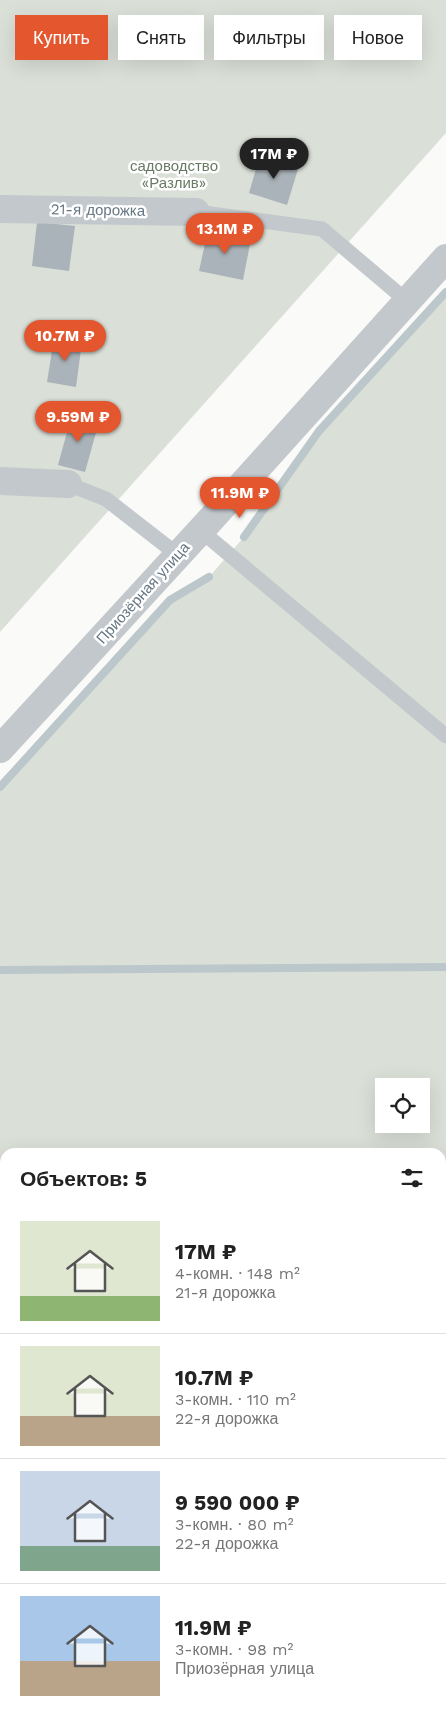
<!DOCTYPE html>
<html lang="ru">
<head>
<meta charset="utf-8">
<style>
  :root { --surface:#fff; --page:#f6f6f6; --text:#222; --muted:#767676; --line:#e0e0e0; --accent:#e4572e }
  body { margin:0; font-family:"Work Sans",sans-serif; background:var(--page); color:var(--text); height:100vh; display:flex; flex-direction:column; font-size:19px; white-space:nowrap }
  * { box-sizing:border-box; margin:0 }
  p { font-size:16px; color:var(--muted) }
  .icon { flex:none; width:28px; height:28px; fill:none; stroke:currentColor; stroke-width:2; stroke-linecap:round; stroke-linejoin:round }
  .map { position:relative; flex:1; overflow:hidden }
  .drawer { position:absolute; left:0px; top:1148px; width:446px; height:571px; display:flex; flex-direction:column; background:var(--surface); border-radius:15px 15px 0 0; box-shadow:0 5px 20px #0002 }
  .drawer>* { flex:none }
  .guide { position:absolute; left:15px; top:15px; width:416px; height:45px; display:flex; gap:10px }
  .controls { position:absolute; left:375px; top:1078px; display:grid; gap:10px }
  .controls a { display:grid; place-items:center; width:55px; height:55px; border-radius:0px; background:var(--surface); box-shadow:0 5px 20px #0002; font-size:25px }
  .price { position:absolute; translate:-50% -42px; padding:0 11px; border-radius:18px; background:var(--accent); color:#fff; font-size:16px; line-height:32px; filter:drop-shadow(0 1px 2px #0008) }
  .price::after { content:''; position:absolute; left:50%; top:30px; width:15px; height:11px; margin-left:-8px; background:inherit; clip-path:polygon(0 0,100% 0,50% 100%) }
  .price.on { background:#222; color:#fff }
  ul { padding:0; list-style:none }
  li { display:flex; align-items:center; gap:15px; height:125px; padding:0 20px }
  li+li { border-top:1px solid var(--line) }
  li span { display:grid; place-items:center; flex:none; width:140px; height:100px; border-radius:0px; color:#555 }
  li>.icon { margin-inline-start:auto }
  span .icon { width:60px; height:60px; fill:#fffc; stroke-width:1 }
  li b { font-size:21px }
  h2 { display:flex; justify-content:space-between; align-items:center; height:60px; padding:0 20px; font-size:21px }
  .pill { padding:0 18px; border-radius:0px; background:var(--surface); box-shadow:0 5px 20px #0002; font-size:18px; line-height:45px }
  .pill.on { background:var(--accent); color:#fff }
  .map>svg:first-child { display:block }
</style>
</head>
<body>
<div class="map">
<svg width="446" height="1718" viewBox="0 0 446 1718">
  <rect width="100%" height="100%" fill="#fafaf8"/>
  <path fill="#dadfd7" fill-rule="evenodd" d="M0,0H446V133L0,632Z
    M446,292V1535L441,1534V1152H5V1443L0,1445V787L170,600L209,577L244,537L319,431ZM384,1086H421V1124H384Z
    M0,1550H5V1714H441V1604L446,1605V1718H0Z"/>
  <g fill="none" stroke-linecap="round" stroke-linejoin="round">
    <path stroke="#bbc7cb" stroke-width="8" d="M244,537L319,431L446,292
      M0,787L170,600L209,577
      M0,970L446,967
      M441,1212H446
      M0,1222H5
      M0,1367H5
      M441,1375H446
      M441,1401H446
      M441,1423H446
      M441,1461H446
      M0,1465H5"/>
  </g>
  <path fill="#aab3b9" d="M260,155L299,166L287,205L249,193Z
    M37,222L75,226L69,271L32,266Z
    M208,230L251,239L243,280L199,271Z
    M54,338L82,342L76,387L47,382Z
    M72,414L99,422L85,472L58,465Z"/>
  <g fill="none" stroke-linecap="round" stroke-linejoin="round">
    <path stroke="#c3c8cc" stroke-width="15" d="M196,212L322,229L407,301
      M68,484L106,499L178,555
      M200,530L446,736"/>
    <path stroke="#c3c8cc" stroke-width="28" d="M0,209L196,212
      M0,481L68,484
      M0,749L213,517L446,258"/>
  </g>
  <g text-anchor="middle" stroke-width="5" stroke-linejoin="round" paint-order="stroke">
    <g font-size="15" fill="#687a64" stroke="#fff">
      <text x="174" y="171">садоводство<tspan x="174" dy="17">«Разлив»</tspan></text>
    </g>
    <g font-size="15" fill="#657683" stroke="#fff">
      <text transform="translate(98 210) rotate(1)" y="5">21-я дорожка</text>
      <text transform="translate(143 593) rotate(-48)" y="5">Приозёрная улица</text>
    </g>
  </g>
</svg>
<div class="controls">
<a><svg class="icon" aria-label="locate" viewBox="0 0 24 24"><circle cx="12" cy="12" r="6"/><path d="M12 2v4M12 18v4M2 12h4M18 12h4"/></svg></a>
</div>
<b class="price on" style="left:274px;top:180px">17M ₽</b>
<b class="price" style="left:225px;top:255px">13.1M ₽</b>
<b class="price" style="left:65px;top:362px">10.7M ₽</b>
<b class="price" style="left:78px;top:443px">9.59M ₽</b>
<b class="price" style="left:240px;top:519px">11.9M ₽</b>
<div class="guide">
<a class="pill on">Купить</a>
<a class="pill">Снять</a>
<a class="pill">Фильтры</a>
<a class="pill">Новое</a>
</div>
<section class="drawer">
<h2>Объектов: 5<svg class="icon" aria-label="filters" viewBox="0 0 24 24"><path d="M4 7h16M4 17h16"/><circle cx="9" cy="7" r="2"/><circle cx="15" cy="17" r="2"/></svg></h2>
<ul>
<li><span style="background:linear-gradient(#dfe7d0 75%,#8fb573 0)"><svg class="icon" aria-label="home" viewBox="0 0 24 24"><path d="M3 11l9-7 9 7M6 9v11h12V9"/></svg></span><div><b>17M ₽</b><p>4-комн. · 148 m²</p><p>21-я дорожка</p></div></li>
<li><span style="background:linear-gradient(#dfe7d0 70%,#b9a48a 0)"><svg class="icon" aria-label="home" viewBox="0 0 24 24"><path d="M3 11l9-7 9 7M6 9v11h12V9"/></svg></span><div><b>10.7M ₽</b><p>3-комн. · 110 m²</p><p>22-я дорожка</p></div></li>
<li><span style="background:linear-gradient(#c9d6e8 75%,#7fa58c 0)"><svg class="icon" aria-label="home" viewBox="0 0 24 24"><path d="M3 11l9-7 9 7M6 9v11h12V9"/></svg></span><div><b>9 590 000 ₽</b><p>3-комн. · 80 m²</p><p>22-я дорожка</p></div></li>
<li><span style="background:linear-gradient(#a9c7e8 65%,#b9a48a 0)"><svg class="icon" aria-label="home" viewBox="0 0 24 24"><path d="M3 11l9-7 9 7M6 9v11h12V9"/></svg></span><div><b>11.9M ₽</b><p>3-комн. · 98 m²</p><p>Приозёрная улица</p></div></li>
</ul>
</section>
</div>
</body>
</html>
